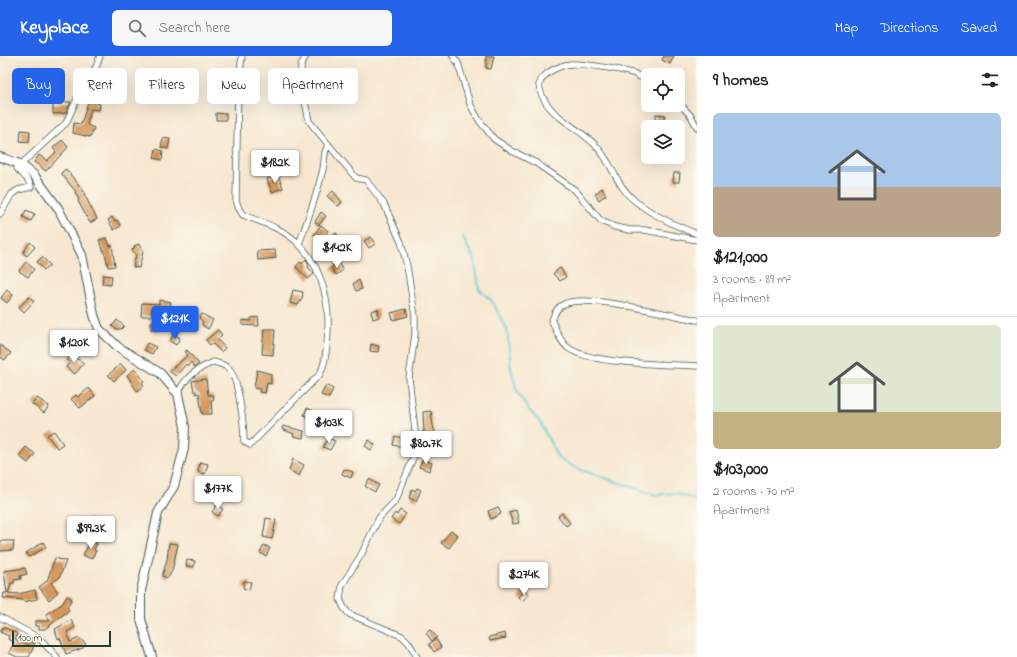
<!DOCTYPE html>
<html lang="en">
<head>
<meta charset="utf-8">
<style>
  :root { --surface:#fff; --page:#f6f6f6; --text:#222; --muted:#767676; --line:#e0e0e0; --accent:#2563eb }
  body { margin:0; font-family:"Indie Flower",sans-serif; background:var(--page); color:var(--text); height:100vh; display:flex; flex-direction:column; font-size:15px; white-space:nowrap }
  * { box-sizing:border-box; margin:0 }
  p { font-size:13px; color:var(--muted) }
  .icon { flex:none; width:22px; height:22px; fill:none; stroke:currentColor; stroke-width:2; stroke-linecap:round; stroke-linejoin:round }
  .map { position:relative; flex:1; overflow:hidden }
  .panel { display:flex; flex-direction:column; background:var(--surface); width:320px }
  .panel>* { flex:none }
  .top-card { position:absolute; left:12px; top:12px; width:380px; height:36px; display:flex; gap:8px }
  .tools { position:absolute; left:641px; top:12px; display:grid; gap:8px }
  .tools a { display:grid; place-items:center; width:44px; height:44px; border-radius:6px; background:var(--surface); box-shadow:0 4px 16px #0002; font-size:20px }
  .scale { position:absolute; left:12px; bottom:10px; width:99px; box-sizing:border-box; padding-left:4px; border:2px solid #1f3d34; border-top:0; font-size:11px; line-height:14px; white-space:nowrap; color:#1f3d34; -webkit-text-stroke:3px #fbf7ec; paint-order:stroke }
  .price { position:absolute; translate:-50% -34px; padding:0 9px; border-radius:4px; background:#fff; color:#222; font-size:13px; line-height:26px; filter:drop-shadow(0 1px 2px #0008) }
  .price::after { content:''; position:absolute; left:50%; top:24px; width:12px; height:9px; margin-left:-6px; background:inherit; clip-path:polygon(0 0,100% 0,50% 100%) }
  .price.on { background:var(--accent); color:#fff }
  ul { padding:0; list-style:none }
  li { display:grid; align-content:center; gap:8px; height:212px; padding:0 16px }
  li+li { border-top:1px solid var(--line) }
  li span { display:grid; place-items:center; height:124px; border-radius:6px; color:#555 }
  li>.icon { margin-inline-start:auto }
  span .icon { width:72px; height:72px; fill:#fffc; stroke-width:1 }
  li b { font-size:17px }
  h2 { display:flex; justify-content:space-between; align-items:center; height:48px; padding:0 16px; font-size:17px }
  .tag { padding:0 14px; border-radius:6px; background:var(--surface); box-shadow:0 4px 16px #0002; font-size:14px; line-height:36px }
  .tag.on { background:var(--accent); color:#fff }
  header { display:flex; align-items:center; gap:24px; box-sizing:border-box; height:56px; padding:0 20px; background:var(--accent); color:#fff }
  header strong { font-size:19px }
  nav { display:flex; gap:22px; margin-inline-start:auto; font-size:14px }
  .search { width:280px; height:36px; background:var(--page); display:flex; align-items:center; gap:10px; box-sizing:border-box; padding:0 14px; border-radius:6px; color:var(--muted); font-size:15px }
  main { display:flex; flex:1; min-height:0 }
  .map>svg:first-child { display:block }
</style>
</head>
<body>
<header>
<strong>Keyplace</strong>
<div class="search"><svg class="icon" aria-label="search" viewBox="0 0 24 24"><circle cx="10" cy="10" r="6"/><path d="M15 15l6 6"/></svg>Search here</div>
<nav><a>Map</a><a>Directions</a><a>Saved</a></nav>
</header>
<main>
<div class="map">
<svg width="697" height="601" viewBox="0 0 697 601">
  <rect width="100%" height="100%" fill="#fbf7ec"/>
  <filter id="ink" filterUnits="userSpaceOnUse"><feTurbulence type="fractalNoise" baseFrequency=".025" numOctaves="2"/><feDisplacementMap in="SourceGraphic" scale="8" xChannelSelector="R" yChannelSelector="G"/><feConvolveMatrix kernelMatrix="1 2 1 2 8 2 1 2 1" color-interpolation-filters="sRGB"/></filter>
  <filter id="wash" filterUnits="userSpaceOnUse"><feTurbulence type="fractalNoise" baseFrequency=".012" numOctaves="4" result="noise"/><feDisplacementMap in="SourceGraphic" scale="16" xChannelSelector="R" yChannelSelector="G"/><feGaussianBlur stdDeviation="0.9" result="paint"/><feColorMatrix in="noise" values="0 0 0 0 0 0 0 0 0 0 0 0 0 0 0 0 0 1.4 0 .05"/><feComposite in="paint" operator="in"/></filter>
  <g filter="url(#wash)">
    <rect width="100%" height="100%" fill="#f7e7d0"/>
    <g fill="none" stroke-linecap="round" stroke-linejoin="round">
      <path stroke="#5ac7d0" stroke-width="2" d="M462,180L475,205L479,233L492,245L507,274L511,313L517,336L529,354L540,366L558,402L576,412L655,439L675,437L697,444"/>
    </g>
    <g id="blocks">
      <path fill="#d59658" d="M486,0H494L491,13L486,12Z
        M664,0H674L670,8L662,4Z
        M100,25L105,27L97,47L100,48L99,54L91,53L87,69L94,72L90,81L73,77L74,67L81,68L89,43L92,44Z
        M62,46H71L66,57L53,58V49L62,48Z
        M216,57L226,58V64H216Z
        M656,58L665,59L663,67L655,66Z
        M21,74L30,75L29,86L20,85Z
        M163,82L170,83L168,93L161,91Z
        M62,84L68,91L46,115L34,106L39,99L47,105L56,96L53,92Z
        M156,93L163,95L162,104L154,102Z
        M66,113L85,137L84,138L97,163L90,167L78,145L79,144L75,136H76L61,117Z
        M674,117H680L679,126H673Z
        M278,119L283,132L272,136L267,123Z
        M602,132L606,139L599,144L595,138Z
        M333,135L342,146L338,150L327,140Z
        M26,154L35,158L31,165L23,161Z
        M321,156L326,160L319,169L315,166Z
        M112,161L115,165L117,164L121,170L114,174L108,164Z
        M321,169L328,175L321,183L314,178Z
        M336,177L347,190L341,195L332,181Z
        M371,181L375,188L369,192L364,185Z
        M107,182L110,190L112,189L115,210L108,211L106,201L99,184Z
        M30,186L35,191L27,200L23,197Z
        M139,188L143,196L139,212L133,211L136,199L132,194L135,191L134,190Z
        M275,194L276,202L258,204L257,195Z
        M42,201L50,209L44,214L37,206Z
        M306,203L309,209L308,211L314,218L308,223L296,211L300,206L302,208Z
        M26,206L34,213L28,221L19,215Z
        M338,207L343,214L336,219L331,212Z
        M560,212L566,221L560,225L553,218Z
        M103,219L112,220L111,229L102,228Z
        M359,224L362,233L356,235L353,228Z
        M7,234L13,239L7,247L1,242Z
        M293,234L303,236L302,243L298,249L290,247Z
        M29,241L34,245L24,256L19,251Z
        M159,244L171,246L169,255L152,252V260H141L142,247L159,248Z
        M378,253L379,261L373,263L371,255Z
        M406,253L408,260L393,264L391,257Z
        M202,258L213,264L208,273L202,269L203,266L199,262Z
        M258,261L259,270L242,269V264L251,265V262Z
        M117,264L124,270L121,273H116L112,270Z
        M151,266H159V274H151Z
        M264,273H275L273,299L262,298Z
        M218,274L222,279L217,283L225,292L221,296L212,287L210,289L206,284Z
        M174,278L180,282L176,289L170,285Z
        M147,287L156,291L152,298L144,294Z
        M371,288L379,290L378,296L370,295Z
        M0,289L11,297L5,304L0,301Z
        M187,294L199,308L194,311L191,306L188,310L186,308L176,320L169,315L188,299L185,296Z
        M71,299L84,307L75,318L66,311L70,306L67,304Z
        M121,308L126,314L114,325L108,319Z
        M135,313L144,325L142,327L144,330L137,335L127,319Z
        M257,314L271,318V328L267,327L265,337L259,336L260,333L254,332Z
        M206,323L208,339H213L214,344H211L212,358H202L199,337L196,338V335H194L192,325Z
        M326,329L333,333L329,342L321,339Z
        M89,332L95,340L80,352L71,343L76,339L78,341Z
        M37,342L49,350L44,357L32,348Z
        M307,352L316,357L312,364L304,359Z
        M431,355L433,370L436,381L425,385L422,376H424L423,356Z
        M283,370L304,375L303,382L293,380L294,378L282,373Z
        M54,375L63,388L57,392L47,379Z
        M395,380L405,383L403,391L393,389Z
        M328,382L335,385L330,394L323,391Z
        M369,384L375,389L371,394L365,390Z
        M26,391L35,398L28,407L19,400Z
        M293,403L304,409L299,420L289,414Z
        M423,403L432,407L429,415L419,411Z
        M200,406L208,408L205,418L198,416Z
        M344,413L353,416L351,422L342,418Z
        M369,423L379,429L375,436L365,430Z
        M417,432L421,434L416,445L409,442L412,433L415,435Z
        M217,449L223,453L218,460L212,456Z
        M498,451L501,458L491,463L488,455Z
        M400,454L406,458L399,468L391,463L395,457L397,459Z
        M516,454L519,467L513,468L509,456Z
        M562,457L570,467L566,470L558,460Z
        M90,462L97,467L92,475L85,470Z
        M266,462L276,464L272,483L263,481Z
        M451,475L458,479L449,492L441,487Z
        M91,484L97,487L94,494L96,495L91,503L83,499Z
        M0,485H14L13,494L0,495Z
        M43,486L46,491L29,501L26,497Z
        M169,487L178,488L172,515L168,522L162,520L167,504Z
        M264,489L270,492L266,500L260,497Z
        M55,502L66,505L59,522L51,527L58,536L49,544L39,531L47,525Z
        M187,504L195,505L194,511L186,510Z
        M25,512L27,518L20,520L21,523L14,524V527H11L8,537L19,538L35,534L37,543L24,546L23,544L3,542L4,537H7L4,515Z
        M244,525L251,526L249,534L243,532Z
        M525,534L529,539L522,545L518,541Z
        M67,540L72,543L67,551L69,554L45,573H39V570H35V565H50L46,558L62,548Z
        M71,564L75,571L67,576L70,586L79,582L86,588L83,592L66,598L60,582L58,583L55,573Z
        M3,571L18,578L15,583L29,589L31,586L35,588L29,601H17L9,597L14,586L8,583L9,580L0,576Z
        M430,574L437,581L432,585L426,577Z
        M505,577L506,582L490,585L489,581Z
        M436,583L441,591L434,596L429,588Z"/>
    </g>
  </g>
  <g filter="url(#ink)">
    <use href="#blocks" fill-opacity="0" stroke="#3f564b" stroke-width="1"/>
    <g fill="none" stroke-linecap="round" stroke-linejoin="round">
      <defs>
        <path id="street" d="M306,0L301,9V26L309,65L356,122L366,124L384,148L401,186L407,210L415,260V278L409,322L417,392L396,444L379,462L361,499L342,529L340,543L344,552L349,558L402,580L409,587L417,601
          M453,0L458,7L470,48L479,64L494,83L512,95L536,107L575,134L601,165L615,171L630,174H645L697,184
          M648,26C644,23 639,20 635,18C625,14 581,7 571,8C560,9 542,17 539,29C544,61 580,70 598,92C613,109 617,131 635,145C653,159 676,170 697,178
          M678,46L691,60L697,71
          M0,158L12,138L18,134L31,131C30,122 21,119 17,112L66,67L82,32L96,11L100,0
          M299,188C308,163 317,139 323,113C325,105 323,94 329,89
          M697,264C669,259 586,237 564,248C557,251 554,257 552,265C556,274 559,284 567,291C589,309 667,308 697,310
          M178,338C184,322 198,312 214,306C219,308 227,309 230,314C239,326 244,370 244,385L250,389L320,318C325,309 326,298 327,288C331,253 325,215 299,188C283,172 263,167 243,159L239,153L236,144L238,31L242,0
          M0,561L39,582L57,601"/>
        <path id="secondary" d="M0,101L20,108L34,119L58,152L82,199L94,259L99,273L118,291L160,317L178,338L185,371L184,393L174,430L158,457L141,535V563L152,601"/>
      </defs>
      <use href="#street" stroke="#3f564b" stroke-width="7"/>
      <use href="#secondary" stroke="#3f564b" stroke-width="10"/>
      <use href="#street" stroke="#fff" stroke-width="5.5"/>
      <use href="#secondary" stroke="#fff" stroke-width="8"/>
    </g>
  </g>
</svg>
<div class="tools">
<a><svg class="icon" aria-label="locate" viewBox="0 0 24 24"><circle cx="12" cy="12" r="6"/><path d="M12 2v4M12 18v4M2 12h4M18 12h4"/></svg></a>
<a><svg class="icon" aria-label="layers" viewBox="0 0 24 24"><path d="M12 4l9 5-9 5-9-5zM3 14l9 5 9-5"/></svg></a>
</div>
<div class="scale">100 m</div>
<b class="price" style="left:275px;top:128px">$182K</b>
<b class="price" style="left:337px;top:213px">$142K</b>
<b class="price on" style="left:175px;top:284px">$121K</b>
<b class="price" style="left:74px;top:308px">$120K</b>
<b class="price" style="left:329px;top:388px">$103K</b>
<b class="price" style="left:426px;top:409px">$80.7K</b>
<b class="price" style="left:218px;top:454px">$177K</b>
<b class="price" style="left:91px;top:494px">$99.3K</b>
<b class="price" style="left:524px;top:540px">$274K</b>
<div class="top-card">
<a class="tag on">Buy</a>
<a class="tag">Rent</a>
<a class="tag">Filters</a>
<a class="tag">New</a>
<a class="tag">Apartment</a>
</div>
</div>
<section class="panel">
<h2>9 homes<svg class="icon" aria-label="filters" viewBox="0 0 24 24"><path d="M4 7h16M4 17h16"/><circle cx="9" cy="7" r="2"/><circle cx="15" cy="17" r="2"/></svg></h2>
<ul>
<li><span style="background:linear-gradient(#a9c7e8 60%,#b9a48a 0)"><svg class="icon" aria-label="home" viewBox="0 0 24 24"><path d="M3 11l9-7 9 7M6 9v11h12V9"/></svg></span><div><b>$121,000</b><p>3 rooms · 89 m²</p><p>Apartment</p></div></li>
<li><span style="background:linear-gradient(#dfe7d0 70%,#c2b280 0)"><svg class="icon" aria-label="home" viewBox="0 0 24 24"><path d="M3 11l9-7 9 7M6 9v11h12V9"/></svg></span><div><b>$103,000</b><p>2 rooms · 70 m²</p><p>Apartment</p></div></li>
</ul>
</section>
</main>
</body>
</html>
